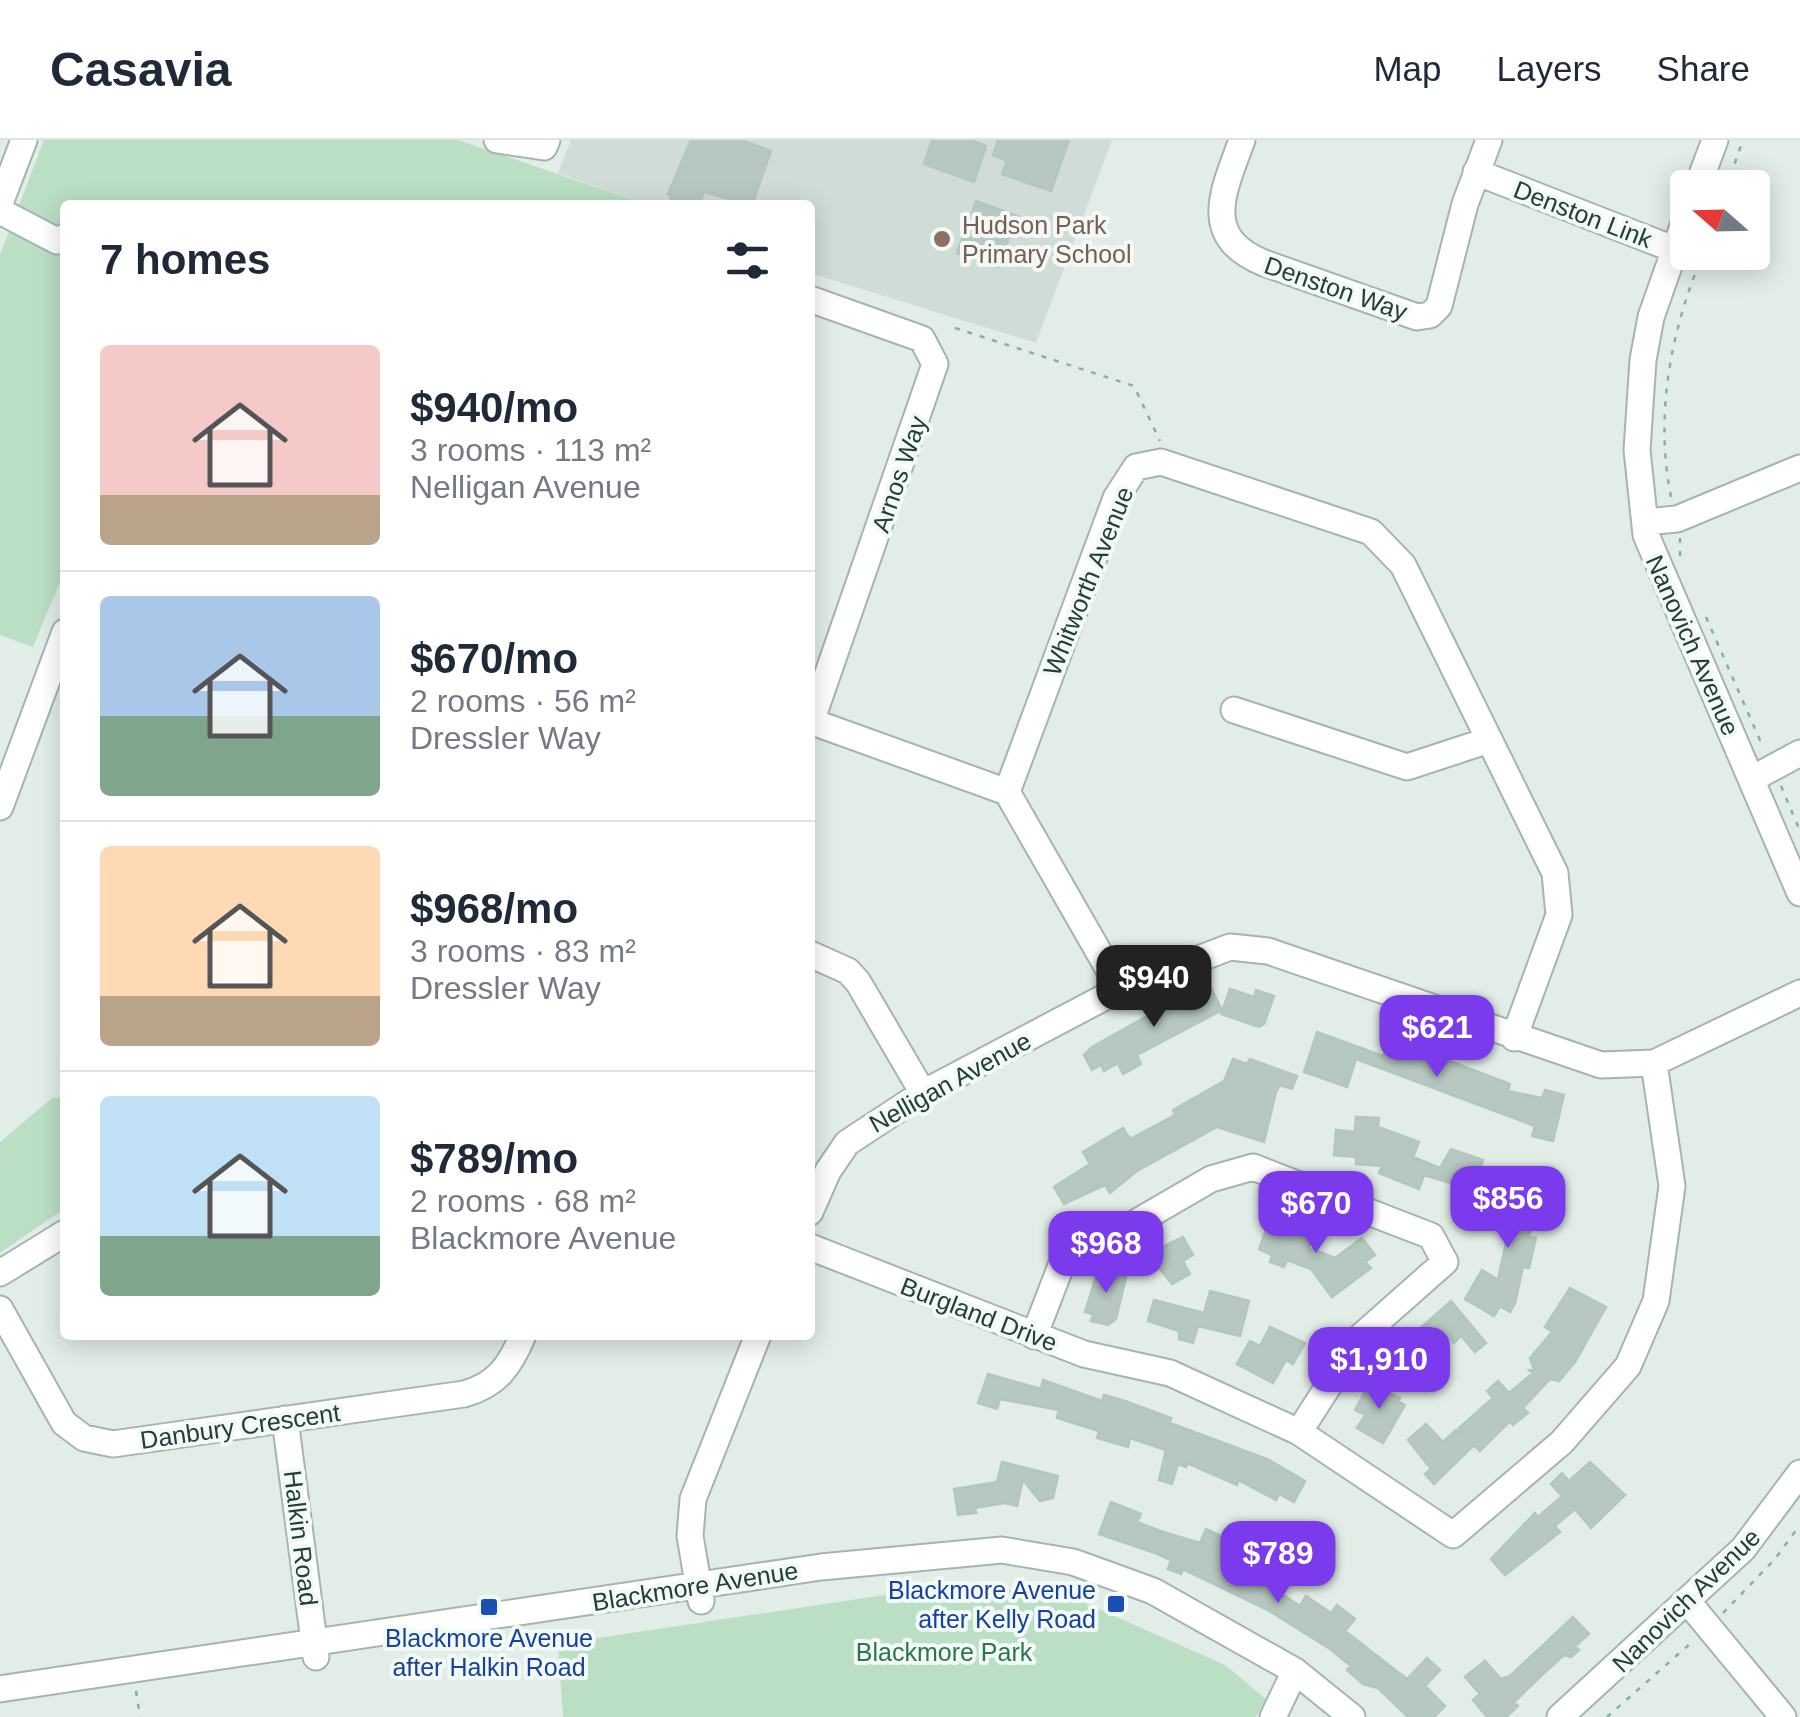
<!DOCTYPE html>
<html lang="en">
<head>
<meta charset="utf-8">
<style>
  :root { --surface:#fff; --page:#f2f2f3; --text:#1f2937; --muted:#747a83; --line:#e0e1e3; --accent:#7c3aed }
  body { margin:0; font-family:Helvetica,sans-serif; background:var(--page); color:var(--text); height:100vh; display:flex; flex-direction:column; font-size:38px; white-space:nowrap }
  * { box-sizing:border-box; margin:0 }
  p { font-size:32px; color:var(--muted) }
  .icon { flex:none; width:55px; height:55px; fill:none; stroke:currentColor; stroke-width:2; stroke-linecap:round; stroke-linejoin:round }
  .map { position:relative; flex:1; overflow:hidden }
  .details { position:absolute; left:60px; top:60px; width:755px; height:1140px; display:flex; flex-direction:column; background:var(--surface); border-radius:10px; box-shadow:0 5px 25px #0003 }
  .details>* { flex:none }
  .needle { width:65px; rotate:290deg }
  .fabs { position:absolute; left:1670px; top:30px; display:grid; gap:20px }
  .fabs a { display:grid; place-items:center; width:100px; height:100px; border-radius:10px; background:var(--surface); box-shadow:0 5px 25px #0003; font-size:50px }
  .price { position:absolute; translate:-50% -85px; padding:0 22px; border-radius:20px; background:var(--accent); color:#fff; font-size:32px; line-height:65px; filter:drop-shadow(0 2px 5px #0008) }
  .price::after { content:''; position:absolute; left:50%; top:60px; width:30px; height:22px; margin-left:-15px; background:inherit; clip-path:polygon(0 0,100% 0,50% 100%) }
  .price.selected { background:#222; color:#fff }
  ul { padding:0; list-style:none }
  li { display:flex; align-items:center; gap:30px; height:250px; padding:0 40px }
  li+li { border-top:2px solid var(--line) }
  li span { display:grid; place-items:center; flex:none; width:280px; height:200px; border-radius:10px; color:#555 }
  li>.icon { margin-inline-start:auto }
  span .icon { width:120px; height:120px; fill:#fffc; stroke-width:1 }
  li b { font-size:42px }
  h2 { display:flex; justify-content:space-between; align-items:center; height:120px; padding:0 40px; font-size:42px }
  header { display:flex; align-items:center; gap:60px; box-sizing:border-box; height:140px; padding:0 50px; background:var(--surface); border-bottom:2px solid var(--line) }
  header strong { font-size:48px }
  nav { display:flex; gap:55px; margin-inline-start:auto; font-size:35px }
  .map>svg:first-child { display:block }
</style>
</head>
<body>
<header>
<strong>Casavia</strong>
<nav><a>Map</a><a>Layers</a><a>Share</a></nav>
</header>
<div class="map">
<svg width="1800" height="1577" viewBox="0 0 1800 1577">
  <rect width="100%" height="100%" fill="#e2ede8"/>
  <path fill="#d0ddd7" d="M571,0H1112L1036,203L810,133V65H649L558,33Z"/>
  <path fill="#badfc4" d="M44,0H458L648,65H65V430L33,507L0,495V115Z
    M52,958H65V1068L0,1113V1002Z
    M958,1444L1069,1456L1225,1525L1266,1559L1256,1577H563L558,1504Z"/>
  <path fill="#b7c8c1" stroke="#b4c7bf" stroke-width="2.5" d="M691,0H741L771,11L752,65L704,52L699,65H668L672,56L668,54Z
    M932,0H970L986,6L974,42L924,24Z
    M998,0H1069L1051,51L1002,34L1007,21L993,15Z
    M976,61L1017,76L998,127L957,113Z
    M1208,842L1222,870L1137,915L1141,924L1123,934L1118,923L1104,931L1101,925L1092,930L1084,915L1092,907Z
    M1230,849L1254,857L1256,850L1274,856L1264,884L1259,887L1221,874Z
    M1317,892L1383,916L1390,898L1510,944L1508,951L1542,958L1545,950L1564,955L1553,1001L1532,996L1535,986L1356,919L1347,947L1304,932Z
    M1233,919L1247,924L1250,919L1297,936L1292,949L1280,945L1276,952L1264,1002L1217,987L1137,1031L1110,1053L1105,1045L1064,1064L1054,1047L1090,1024L1083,1012L1123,988L1130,999L1175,975L1173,970L1224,941Z
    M1356,977L1379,978L1378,987L1419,1002L1413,1017L1440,1028L1451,1009L1483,1020L1474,1050L1424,1035L1419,1049L1379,1033L1382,1026L1356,1024V1017L1334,1015L1336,990L1355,992Z
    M1513,1031L1531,1055L1525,1060L1535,1073L1529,1096L1536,1098L1529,1128L1523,1127L1515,1163L1510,1172L1500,1166L1494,1176L1465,1159L1482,1130L1498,1140L1512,1075L1491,1048Z
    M1271,1077L1314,1096L1309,1108L1335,1118L1362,1098L1375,1115L1365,1122L1371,1128L1332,1157L1311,1129L1287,1120L1284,1127L1270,1122L1272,1115L1259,1109Z
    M1183,1097L1193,1115L1183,1121L1190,1134L1172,1144L1148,1114Z
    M1099,1127L1127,1133L1116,1179L1108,1185L1091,1181L1093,1174L1085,1172Z
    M1570,1148L1606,1167L1575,1222L1559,1241L1550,1239L1523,1268L1528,1273L1513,1285L1510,1281L1480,1311L1474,1305L1434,1344L1425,1334L1431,1329L1408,1300L1426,1284L1443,1302L1456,1290L1467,1296L1459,1288L1493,1258L1487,1251L1498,1241L1509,1253L1533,1233L1529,1230L1534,1229L1530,1218L1552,1192L1545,1187Z
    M1210,1151L1249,1161L1240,1196L1198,1186L1193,1203L1179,1199V1191L1148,1181L1154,1160L1204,1173Z
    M1451,1161L1486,1203L1475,1212L1461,1196L1454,1203L1447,1196L1429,1214L1433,1218L1414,1236L1401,1221L1406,1217L1398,1208Z
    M1270,1187L1305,1203L1293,1224L1286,1220L1273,1243L1237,1224L1250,1201L1260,1206Z
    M988,1234L1041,1249L1043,1240L1102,1261L1104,1255L1122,1260L1171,1278L1170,1283L1269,1320L1305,1341L1294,1362L1279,1354L1276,1360L1238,1340L1237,1345L1187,1323L1186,1327L1178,1324L1172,1344L1159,1340L1166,1310L1130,1298L1128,1307L1097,1298L1099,1291L1057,1278L1059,1270L1000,1259L997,1269L978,1263Z
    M1369,1244L1400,1258L1398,1261L1405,1265L1383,1303L1357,1288L1365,1275L1355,1270Z
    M1002,1322L1058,1336L1053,1358L1040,1361L1023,1340L1017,1366L1005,1363L975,1368L976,1373L958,1375L954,1349L997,1342Z
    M1590,1322L1625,1355L1591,1388L1575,1369L1555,1386L1560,1392L1505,1435L1491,1419L1535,1373L1538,1377L1562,1356L1551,1344L1562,1333L1569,1341Z
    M1111,1362L1141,1374L1137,1382L1163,1392L1200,1403L1206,1389L1244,1407L1238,1419L1282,1445L1279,1452L1300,1466L1306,1456L1331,1473L1337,1465L1355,1479L1345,1491L1407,1539L1427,1518L1440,1530L1425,1546L1445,1566L1434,1577H1408L1378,1548L1363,1544L1347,1530L1351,1526L1330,1509L1268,1470L1183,1429L1181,1434L1168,1429L1171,1420L1155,1413L1099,1394Z
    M1573,1477L1589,1494L1575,1506L1579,1510L1571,1517L1564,1515L1542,1535L1514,1562L1518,1566L1506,1577H1487L1473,1560L1480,1554L1465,1537L1485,1521L1501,1539L1510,1536Z"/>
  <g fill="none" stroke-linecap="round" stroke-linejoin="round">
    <defs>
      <path id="minor" d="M497,0L544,7L547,0
        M1242,0C1223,52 1200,97 1264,123L1417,177L1430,175L1439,166L1465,64L1489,0
        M1476,32L1686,114
        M1697,48L1715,0
        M0,63L24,0
        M0,71L57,101L65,97
        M1688,72L1651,177L1643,220L1637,310L1646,395L1800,753
        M810,159L922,199L935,224L811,582
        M1645,382L1677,379L1800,328
        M1234,570L1407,627L1489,600
        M810,581L1007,652
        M1752,639L1800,613
        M0,667L65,492
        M810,814L848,831L858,842L923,953
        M1120,849L1007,652L1116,358L1136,327L1161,322L1371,392L1403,425L1555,733L1559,775L1514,898
        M810,1072L828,1031L847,1003L923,953L1120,849L1230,807L1268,811L1601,925L1654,923L1800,853
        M810,1107L1084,1214L1170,1233L1299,1292L1453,1395L1562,1302L1628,1226L1656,1161L1672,1046L1654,923
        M0,1133L65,1093
        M0,1169L64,1283L84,1298L113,1304L464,1254C497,1245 510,1226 523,1195
        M1034,1196L1061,1126L1211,1039L1253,1027L1431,1096L1445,1122L1359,1198L1299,1292
        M285,1279L316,1517
        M701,1461L690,1396L693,1359L758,1195
        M1688,1462L1783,1577
        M0,1549L821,1427L1002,1410L1073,1422L1153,1451L1295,1531L1352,1577
        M1273,1577L1295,1531
        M1560,1577L1743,1409L1800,1333"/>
    </defs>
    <use href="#minor" stroke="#a4b5af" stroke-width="29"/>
    <path stroke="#81b2a4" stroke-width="2.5" stroke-dasharray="5 8" stroke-linecap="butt" d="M1726,48L1743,0
      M955,188L1134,246L1160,301
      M1671,357C1656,282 1668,205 1695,134
      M1680,398V420
      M1706,477L1763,607
      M1781,646L1800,691
      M1723,1473L1775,1419L1800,1385
      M136,1551L140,1577
      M1607,1577L1692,1502"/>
    <use href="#minor" stroke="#fff" stroke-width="25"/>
  </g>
  <circle fill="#8d6e63" stroke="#f3f9f6" stroke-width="4" cx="942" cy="99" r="10"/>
  <g fill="#1a4fb4" stroke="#f3f9f6" stroke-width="4">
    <rect x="1106" y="1454" width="20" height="20" rx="5"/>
    <rect x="479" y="1457" width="20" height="20" rx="5"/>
  </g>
  <g text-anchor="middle" stroke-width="8" stroke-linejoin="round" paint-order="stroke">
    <g font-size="25" fill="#213f37" stroke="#f3f9f6">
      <text transform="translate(1583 74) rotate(21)" y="9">Denston Link</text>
      <text transform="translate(1336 148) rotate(19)" y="9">Denston Way</text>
      <text transform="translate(899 334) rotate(-71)" y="9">Arnos Way</text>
      <text transform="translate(1088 441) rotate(-68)" y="9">Whitworth Avenue</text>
      <text transform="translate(1693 505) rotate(66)" y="9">Nanovich Avenue</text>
      <text transform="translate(950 942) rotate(-29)" y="9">Nelligan Avenue</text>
      <text transform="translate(979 1174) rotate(21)" y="9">Burgland Drive</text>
      <text transform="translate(240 1286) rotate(-8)" y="9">Danbury Crescent</text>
      <text transform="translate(301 1398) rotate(83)" y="9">Halkin Road</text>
      <text transform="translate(695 1446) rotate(-9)" y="9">Blackmore Avenue</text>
      <text transform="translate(1686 1460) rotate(-44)" y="9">Nanovich Avenue</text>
    </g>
    <g font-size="25" fill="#785e54" stroke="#f3f9f6" text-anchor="start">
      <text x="962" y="94">Hudson Park<tspan x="962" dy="29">Primary School</tspan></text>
    </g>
    <g font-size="25" fill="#164399" stroke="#f3f9f6" text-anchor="end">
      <text x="1096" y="1459">Blackmore Avenue<tspan x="1096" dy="29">after Kelly Road</tspan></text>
      <text x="489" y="1507" text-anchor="middle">Blackmore Avenue<tspan x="489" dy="29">after Halkin Road</tspan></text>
    </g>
    <g font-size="25" fill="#297849" stroke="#f3f9f6">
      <text x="944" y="1521">Blackmore Park</text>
    </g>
  </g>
</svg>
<div class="fabs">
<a><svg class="needle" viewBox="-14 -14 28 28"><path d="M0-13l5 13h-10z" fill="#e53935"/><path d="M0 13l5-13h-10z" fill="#747a83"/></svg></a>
</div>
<b class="price selected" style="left:1154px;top:890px">$940</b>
<b class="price" style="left:1437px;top:940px">$621</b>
<b class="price" style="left:1508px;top:1111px">$856</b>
<b class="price" style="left:1316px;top:1116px">$670</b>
<b class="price" style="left:1106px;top:1156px">$968</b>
<b class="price" style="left:1379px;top:1272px">$1,910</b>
<b class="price" style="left:1278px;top:1466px">$789</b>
<section class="details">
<h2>7 homes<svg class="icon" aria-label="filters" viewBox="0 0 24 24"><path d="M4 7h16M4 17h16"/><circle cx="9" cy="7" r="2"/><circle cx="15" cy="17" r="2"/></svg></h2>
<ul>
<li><span style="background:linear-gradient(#f6c9c9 75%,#b9a48a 0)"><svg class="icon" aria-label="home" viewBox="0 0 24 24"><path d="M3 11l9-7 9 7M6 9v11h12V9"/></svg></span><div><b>$940/mo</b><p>3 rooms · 113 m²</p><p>Nelligan Avenue</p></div></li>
<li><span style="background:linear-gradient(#a9c7e8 60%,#7fa58c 0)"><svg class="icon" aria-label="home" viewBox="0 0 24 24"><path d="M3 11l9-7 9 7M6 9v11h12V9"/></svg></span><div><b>$670/mo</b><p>2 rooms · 56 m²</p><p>Dressler Way</p></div></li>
<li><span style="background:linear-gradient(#ffd9b3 75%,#b9a48a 0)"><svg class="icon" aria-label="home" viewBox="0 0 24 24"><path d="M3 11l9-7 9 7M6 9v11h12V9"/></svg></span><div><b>$968/mo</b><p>3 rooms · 83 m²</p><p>Dressler Way</p></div></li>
<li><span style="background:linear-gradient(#bfe0f5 70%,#7fa58c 0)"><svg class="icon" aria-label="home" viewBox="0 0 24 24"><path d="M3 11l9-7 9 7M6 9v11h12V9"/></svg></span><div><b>$789/mo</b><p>2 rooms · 68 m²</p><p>Blackmore Avenue</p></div></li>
</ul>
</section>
</div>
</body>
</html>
